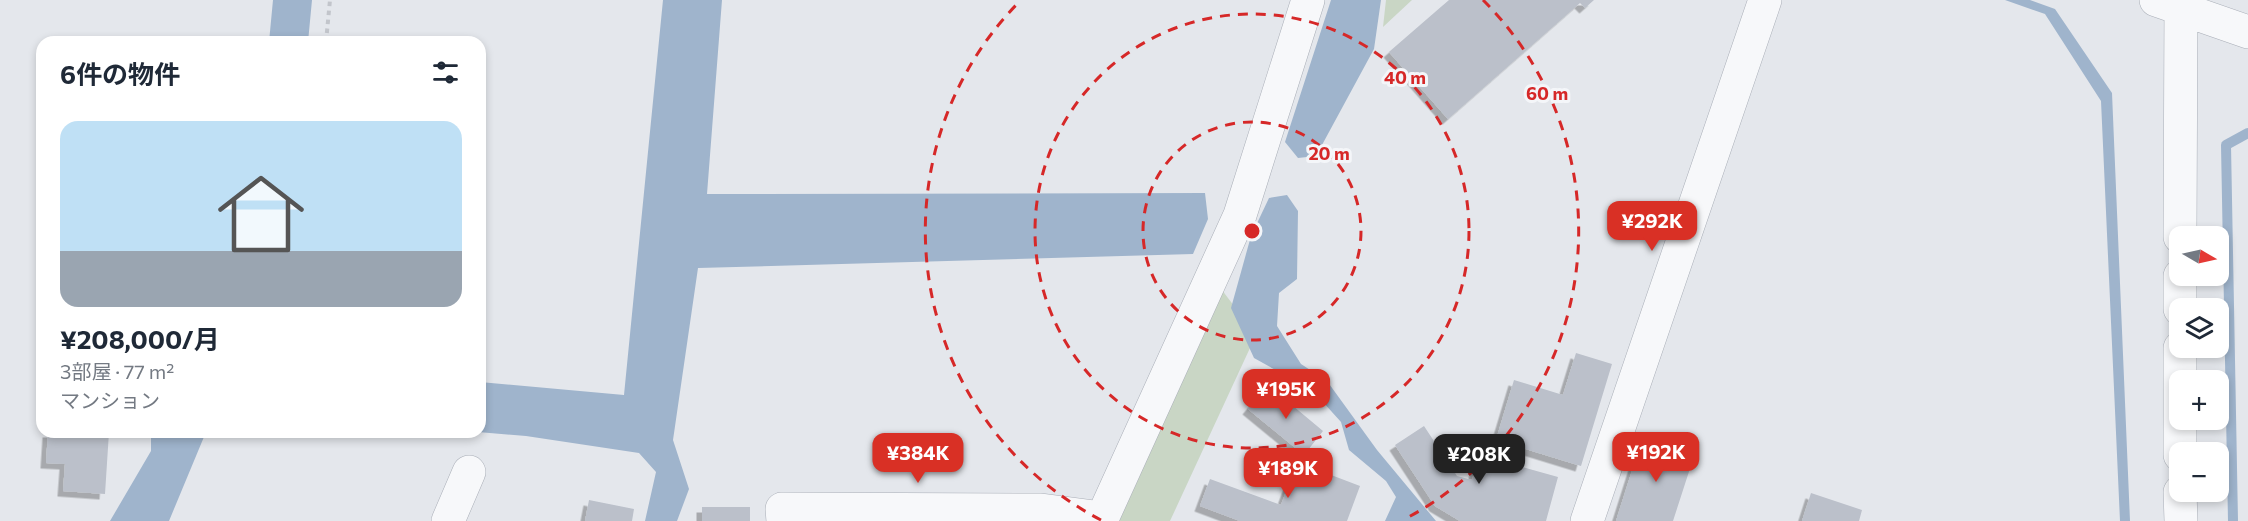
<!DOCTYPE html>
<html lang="ja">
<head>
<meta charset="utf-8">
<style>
  :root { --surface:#fff; --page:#f6f6f7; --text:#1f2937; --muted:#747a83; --line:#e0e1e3; --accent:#d93025 }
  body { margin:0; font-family:Commissioner,"Noto Sans JP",sans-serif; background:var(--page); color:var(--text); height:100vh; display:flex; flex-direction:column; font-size:22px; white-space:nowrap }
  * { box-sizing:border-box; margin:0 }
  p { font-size:20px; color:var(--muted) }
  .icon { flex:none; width:33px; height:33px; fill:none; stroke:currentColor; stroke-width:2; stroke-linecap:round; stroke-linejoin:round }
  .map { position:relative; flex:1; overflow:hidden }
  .side { position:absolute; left:36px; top:36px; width:450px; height:402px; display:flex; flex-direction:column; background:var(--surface); border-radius:18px; box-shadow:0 3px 9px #0003 }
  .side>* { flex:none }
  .needle { width:39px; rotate:99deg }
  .buttons { position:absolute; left:2169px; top:226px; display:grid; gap:12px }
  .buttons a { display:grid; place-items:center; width:60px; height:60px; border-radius:12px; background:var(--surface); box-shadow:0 3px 9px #0003; font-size:30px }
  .price { position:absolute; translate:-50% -51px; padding:0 14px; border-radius:12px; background:var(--accent); color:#fff; font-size:20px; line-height:39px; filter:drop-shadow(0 2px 3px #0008) }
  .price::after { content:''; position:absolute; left:50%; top:36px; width:18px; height:14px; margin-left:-9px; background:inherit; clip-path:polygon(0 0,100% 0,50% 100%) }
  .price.on { background:#222; color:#fff }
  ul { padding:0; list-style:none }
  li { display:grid; align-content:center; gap:12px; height:318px; padding:0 24px }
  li+li { border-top:2px solid var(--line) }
  li span { display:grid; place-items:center; height:186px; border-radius:18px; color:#555 }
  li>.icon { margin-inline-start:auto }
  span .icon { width:108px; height:108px; fill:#fffc; stroke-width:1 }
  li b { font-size:26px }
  h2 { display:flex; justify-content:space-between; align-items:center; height:72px; padding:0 24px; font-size:26px }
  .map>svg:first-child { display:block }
</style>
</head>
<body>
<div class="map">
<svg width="2248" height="521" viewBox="0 0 2248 521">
  <defs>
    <filter id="shadow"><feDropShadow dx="-5.5" dy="5.5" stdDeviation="0" flood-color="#0004"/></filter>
  </defs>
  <rect width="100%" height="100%" fill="#e4e7ec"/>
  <path fill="#c9d6c5" d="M1386,0H1412L1383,27Z
    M1203,265L1256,335L1170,521H1095Z"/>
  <path fill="#9fb4cc" d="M273,0H312L308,42H269Z
    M663,0H722L707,194L1205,193L1208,219L1193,254L698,268L673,440L689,489L677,521H645L656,472L639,453L526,436L478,432H480V382L624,395Z
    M1331,0H1381L1374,49L1316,156L1298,158L1285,142Z
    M2005,0H2030L2055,9L2112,93L2130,521H2120L2101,101L2045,14Z
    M1287,195L1298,211L1297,279L1279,293L1277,326L1301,364L1327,381L1377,450L1436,521H1385L1396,497L1386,481L1349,450L1341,422L1313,391L1254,358L1231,308L1251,236L1269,198Z
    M151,432H206L169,521H110L151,451Z"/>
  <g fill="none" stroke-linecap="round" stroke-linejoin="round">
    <path stroke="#9fb4cc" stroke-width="10" d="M2233,521L2226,145L2248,133"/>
  </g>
  <path fill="#bbc0ca" filter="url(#shadow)" d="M1449,0H1594L1585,8L1580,3L1448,119L1389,52Z
    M1576,353L1612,364L1581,466L1496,440L1514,380L1563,395Z
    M1268,385L1323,431L1304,455L1248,409Z
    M1424,426L1457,476L1472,480L1479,455L1558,477L1546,521H1460L1435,506L1395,445Z
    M48,432H109L105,494L63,491L65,464L46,463Z
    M1643,436L1695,453L1673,521H1616Z
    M1297,462L1360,486L1347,521H1240L1200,506L1210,479L1281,505Z
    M1811,493L1862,510L1859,521H1802Z
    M589,500L634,509L632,521H585Z
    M702,507H750V521H702Z"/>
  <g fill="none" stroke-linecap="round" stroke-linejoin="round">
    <defs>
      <path id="minor" d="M448,521L469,472
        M783,521L782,509L1041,510L1102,518
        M1101,521L1240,215L1308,0
        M1587,521L1765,0"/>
      <path id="tertiary" d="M2156,0L2248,32
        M2180,237L2181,0
        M2180,309V276
        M2180,455V348
        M2180,492L2181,521"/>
    </defs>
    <use href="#minor" stroke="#a9aeb7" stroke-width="34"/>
    <use href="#tertiary" stroke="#a9aeb7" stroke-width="34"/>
    <path stroke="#c2c5cb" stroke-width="4" stroke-dasharray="4.5 4.5" stroke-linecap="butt" d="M326,42L330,0"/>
    <use href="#minor" stroke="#f7f8fa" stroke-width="33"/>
    <use href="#tertiary" stroke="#f7f8fa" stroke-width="33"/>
  </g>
  <g fill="none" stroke="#d62828" stroke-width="3" stroke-dasharray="10 8">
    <circle cx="1252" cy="231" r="109"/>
    <circle cx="1252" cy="231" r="217"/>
    <path d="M1101 520A326 326 0 0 1 1021 0M1483 0A326 326 0 0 1 1403 520"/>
  </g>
  <circle cx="1252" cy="231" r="9" fill="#d62828" stroke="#f4f6f9" stroke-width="3"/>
  <g font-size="18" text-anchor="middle" font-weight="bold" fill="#d62828" stroke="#f4f6f9" stroke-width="6" stroke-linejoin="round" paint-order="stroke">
    <text x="1405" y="84">40 m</text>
    <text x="1547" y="100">60 m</text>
    <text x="1329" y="160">20 m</text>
  </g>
</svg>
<div class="buttons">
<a><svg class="needle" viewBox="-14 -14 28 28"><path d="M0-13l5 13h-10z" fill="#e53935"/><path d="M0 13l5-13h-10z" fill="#747a83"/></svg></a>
<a><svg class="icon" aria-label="layers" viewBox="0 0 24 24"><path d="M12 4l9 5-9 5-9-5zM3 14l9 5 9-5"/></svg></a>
<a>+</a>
<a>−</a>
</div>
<b class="price" style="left:1652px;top:252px">¥292K</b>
<b class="price" style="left:1286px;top:420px">¥195K</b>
<b class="price" style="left:1656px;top:483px">¥192K</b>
<b class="price" style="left:918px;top:484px">¥384K</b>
<b class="price on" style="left:1479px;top:485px">¥208K</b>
<b class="price" style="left:1288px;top:499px">¥189K</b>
<section class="side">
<h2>6件の物件<svg class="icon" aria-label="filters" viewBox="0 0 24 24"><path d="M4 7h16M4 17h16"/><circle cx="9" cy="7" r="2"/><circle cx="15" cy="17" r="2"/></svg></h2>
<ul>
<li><span style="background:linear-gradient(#bfe0f5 70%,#9aa5b1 0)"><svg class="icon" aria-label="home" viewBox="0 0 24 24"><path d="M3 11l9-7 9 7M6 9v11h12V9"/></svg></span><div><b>¥208,000/月</b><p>3部屋 · 77 m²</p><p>マンション</p></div></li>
</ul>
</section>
</div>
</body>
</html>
